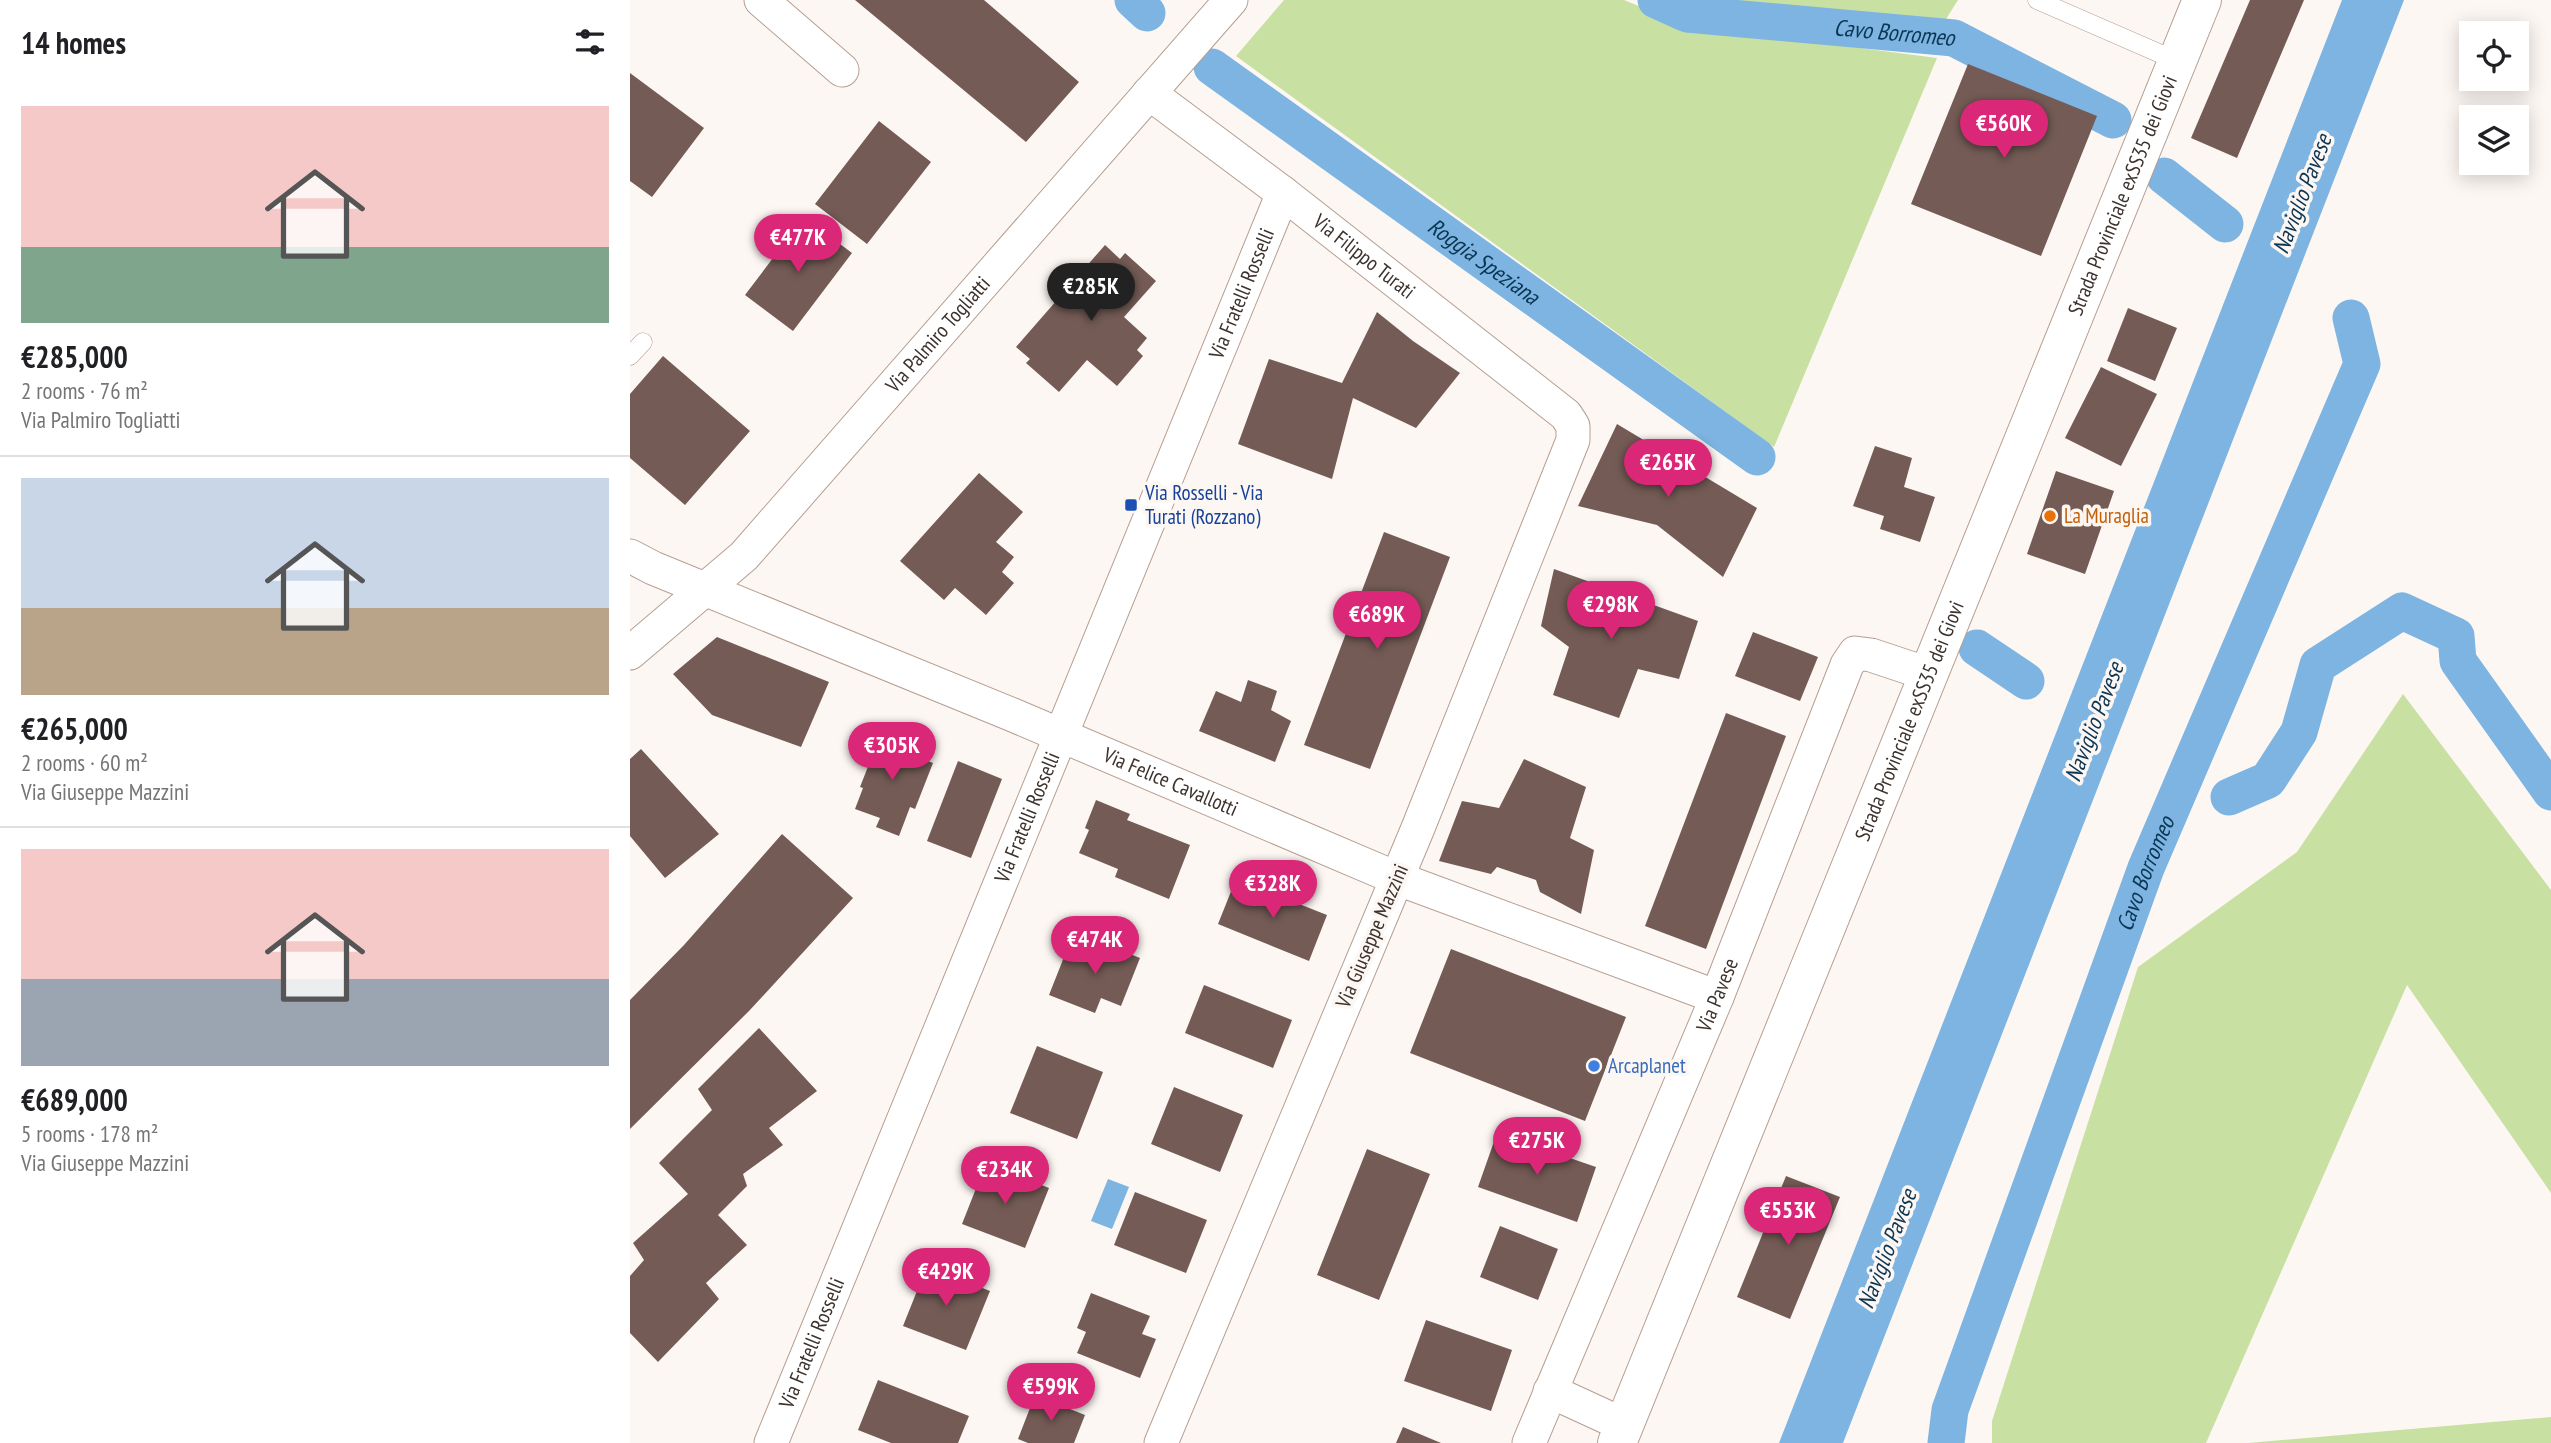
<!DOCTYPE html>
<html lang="en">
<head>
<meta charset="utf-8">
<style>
  :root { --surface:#fff; --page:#f6f6f6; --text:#202124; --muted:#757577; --line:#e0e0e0; --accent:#db2777 }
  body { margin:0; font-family:"PT Sans Narrow",sans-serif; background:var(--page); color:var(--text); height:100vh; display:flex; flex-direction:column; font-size:26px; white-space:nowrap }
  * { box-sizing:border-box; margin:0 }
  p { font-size:23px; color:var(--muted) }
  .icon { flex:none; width:38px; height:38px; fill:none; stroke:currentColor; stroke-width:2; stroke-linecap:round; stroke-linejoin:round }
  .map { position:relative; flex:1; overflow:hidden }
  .sheet { display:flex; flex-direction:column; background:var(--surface); width:630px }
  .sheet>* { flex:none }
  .buttons { position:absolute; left:1829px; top:21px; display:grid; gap:14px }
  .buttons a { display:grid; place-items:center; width:70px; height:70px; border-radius:0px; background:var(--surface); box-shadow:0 4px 18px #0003; font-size:35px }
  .price { position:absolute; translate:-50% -60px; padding:0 16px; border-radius:24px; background:var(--accent); color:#fff; font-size:23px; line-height:46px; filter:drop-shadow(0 2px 4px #0008) }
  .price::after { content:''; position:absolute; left:50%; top:42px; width:21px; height:16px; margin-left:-10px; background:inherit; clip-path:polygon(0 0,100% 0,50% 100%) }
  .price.on { background:#222; color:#fff }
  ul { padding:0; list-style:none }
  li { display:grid; align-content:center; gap:14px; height:371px; padding:0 21px }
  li+li { border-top:2px solid var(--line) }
  li span { display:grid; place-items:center; height:217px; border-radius:0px; color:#555 }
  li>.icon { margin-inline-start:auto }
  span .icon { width:126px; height:126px; fill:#fffc; stroke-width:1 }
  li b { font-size:30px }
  h2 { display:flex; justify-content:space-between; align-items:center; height:84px; padding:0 21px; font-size:30px }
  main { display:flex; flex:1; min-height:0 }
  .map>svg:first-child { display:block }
</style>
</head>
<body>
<main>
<section class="sheet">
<h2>14 homes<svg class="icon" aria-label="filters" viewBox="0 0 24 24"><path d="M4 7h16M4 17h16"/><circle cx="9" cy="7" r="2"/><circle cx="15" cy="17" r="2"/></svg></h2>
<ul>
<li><span style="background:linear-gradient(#f6c9c9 65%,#7fa58c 0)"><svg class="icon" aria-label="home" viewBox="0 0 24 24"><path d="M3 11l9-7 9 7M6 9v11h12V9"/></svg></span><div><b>€285,000</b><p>2 rooms · 76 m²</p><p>Via Palmiro Togliatti</p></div></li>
<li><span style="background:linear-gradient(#c9d6e8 60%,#b9a48a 0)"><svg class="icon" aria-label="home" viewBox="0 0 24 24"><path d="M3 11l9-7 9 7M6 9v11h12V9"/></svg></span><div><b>€265,000</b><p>2 rooms · 60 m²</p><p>Via Giuseppe Mazzini</p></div></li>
<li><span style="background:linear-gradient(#f6c9c9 60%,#9aa5b1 0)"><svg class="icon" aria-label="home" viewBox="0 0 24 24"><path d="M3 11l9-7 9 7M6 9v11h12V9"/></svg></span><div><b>€689,000</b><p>5 rooms · 178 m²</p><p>Via Giuseppe Mazzini</p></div></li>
</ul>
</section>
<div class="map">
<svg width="1921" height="1443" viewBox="0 0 1921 1443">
  <rect width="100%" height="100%" fill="#fdf7f4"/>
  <path fill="#c8e0a1" d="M654,0H994L1055,25L1307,58L1144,447L606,56Z
    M1079,0H1328L1311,27Z
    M1773,694L1921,890V1193L1777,985L1576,1443H1362V1421L1508,967L1667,852Z
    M1921,1417V1443H1618Z"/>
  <path fill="#7db4e1" d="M1712,0H1774L1213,1443H1149Z
    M478,1179L499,1187L482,1229L461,1221Z"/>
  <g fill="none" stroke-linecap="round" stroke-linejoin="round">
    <g stroke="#7db4e1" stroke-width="37">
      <path d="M503,0L517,13"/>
      <path id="s1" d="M1026,0L1057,14L1324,38L1483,120"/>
      <path id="s2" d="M582,67L1127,457"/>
      <path d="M1534,176L1595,224"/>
      <path d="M1347,648L1396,681"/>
      <path d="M1599,797L1638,780L1669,732L1688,665L1772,611L1826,636L1828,661L1921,792"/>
      <path id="s3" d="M1316,1443L1320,1410L1516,868L1732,364L1721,318"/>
    </g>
  </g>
  <path fill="#745b55" d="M225,0H354L449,82L396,142Z
    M1620,0H1674L1607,158L1561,138Z
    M1338,64L1467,116L1411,256L1281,204Z
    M0,73L74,128L22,197L0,181Z
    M249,121L301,162L237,244L185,204Z
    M174,217L222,253L163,331L115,295Z
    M475,245L490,259L495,253L526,281L494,317L517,338L507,350L513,356L487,386L457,360L429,392L396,363L400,359L386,347Z
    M1498,308L1547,328L1525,381L1477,361Z
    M747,312L783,341L830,373L786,428L723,398L702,479L608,444L639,359L712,383Z
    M33,356L120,431L55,505L0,458V394Z
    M1471,367L1527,394L1491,466L1435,438Z
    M987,424L1127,508L1093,577L1027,525L948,506Z
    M1245,446L1282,458L1274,487L1305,497L1290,542L1250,529L1254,516L1223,506Z
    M1426,471L1484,491L1455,574L1397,554Z
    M349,473L393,512L366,542L384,557L372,572L384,583L356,615L325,588L314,600L270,561Z
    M754,532L820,557L740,769L674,745Z
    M924,569L1068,621L1049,679L1008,669L989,718L923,695L939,647L911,626Z
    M1123,632L1188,657L1170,701L1105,676Z
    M87,637L199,682L171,747L82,715L43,674Z
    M618,680L647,691L641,710L661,721L645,762L569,731L586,691L611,702Z
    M1096,713L1156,736L1076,949L1015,926Z
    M254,726L276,734L269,750L303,763L285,809L280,807L269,836L246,827L250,818L225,809L233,788L230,787Z
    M11,749L89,834L35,878L0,836V759Z
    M894,759L956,787L940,838L964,850L951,914L910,892L906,880L867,867L861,874L809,861L832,801L869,808Z
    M328,761L372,779L341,858L297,841Z
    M466,800L500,814L497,820L560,845L539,899L485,877L488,869L449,853L459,830L455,828Z
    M152,834L223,898L119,1011L0,1129V1000L54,945Z
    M606,879L697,915L679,961L588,924Z
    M457,937L510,958L491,1006L471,998L465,1013L419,995L434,957L447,962Z
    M821,949L996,1017L955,1121L780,1053Z
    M574,985L662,1020L643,1068L555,1033Z
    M129,1028L187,1091L139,1128L153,1145L113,1174L117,1186L88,1215L117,1245L76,1283L89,1299L28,1362L0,1333V1276L14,1260L3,1243L58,1194L29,1163L82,1110L68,1089Z
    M407,1046L473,1072L447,1139L380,1113Z
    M544,1087L613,1115L590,1172L521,1144Z
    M867,1133L966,1167L947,1222L848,1187Z
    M737,1149L800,1174L749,1300L687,1275Z
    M356,1163L419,1188L395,1248L332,1224Z
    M1156,1176L1210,1197L1160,1319L1107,1297Z
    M505,1192L577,1220L556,1273L484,1245Z
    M870,1226L928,1249L908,1300L850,1277Z
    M297,1266L360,1291L336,1350L273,1326Z
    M461,1293L520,1316L512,1334L526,1339L510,1378L447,1353L456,1332L447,1328Z
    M796,1320L882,1350L861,1411L774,1381Z
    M248,1380L339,1416L328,1443H261L228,1430Z
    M405,1395L455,1415L444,1443H398L388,1439Z
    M773,1427L811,1443H766Z"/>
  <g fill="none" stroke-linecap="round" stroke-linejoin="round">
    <defs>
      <path id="service" d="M1407,0L1547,61
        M0,356L13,342"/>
      <g id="minor">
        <path d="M131,0L212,70"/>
        <path id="s4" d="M519,93L653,193L936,415L943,426V440L788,828L531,1443"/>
        <path id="s5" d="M0,556L23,568L383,715L766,878L1087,997"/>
        <path id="s6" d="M0,653L114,556L601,0"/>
        <path d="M920,1391L994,1425"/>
        <path id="s7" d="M141,1443L653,193"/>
        <path id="s8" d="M899,1443L1087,997L1217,665L1225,653L1241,655L1298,674"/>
      </g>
      <g id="primary">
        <path id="s9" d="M987,1443L1572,0"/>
      </g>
    </defs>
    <use href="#service" stroke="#b69e91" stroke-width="19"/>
    <use href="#minor" stroke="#b69e91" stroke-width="35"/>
    <use href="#primary" stroke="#b69e91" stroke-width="40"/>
    <use href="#service" stroke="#fff" stroke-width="18"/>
    <use href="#minor" stroke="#fff" stroke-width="33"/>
    <use href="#primary" stroke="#fff" stroke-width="38"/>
  </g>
  <rect fill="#1a4fb4" stroke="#fdf7f4" stroke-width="2.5" x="494" y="498" width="14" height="14" rx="3.5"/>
  <circle fill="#e8710a" stroke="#fdf7f4" stroke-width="2.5" cx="1420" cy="516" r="7"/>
  <circle fill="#3f7fe0" stroke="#fdf7f4" stroke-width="2.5" cx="964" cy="1066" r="7"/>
  <g text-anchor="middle" stroke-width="7" stroke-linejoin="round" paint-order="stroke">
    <g font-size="21" fill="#3d332e" stroke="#fdf7f4">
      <text dy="7" stroke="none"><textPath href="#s9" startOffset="1346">Strada Provinciale exSS35 dei Giovi</textPath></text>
      <text dy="7" stroke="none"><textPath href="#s4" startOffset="270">Via Filippo Turati</textPath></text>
      <text dy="7" stroke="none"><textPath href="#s7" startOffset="1242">Via Fratelli Rosselli</textPath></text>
      <text dy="7" stroke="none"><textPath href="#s6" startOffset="444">Via Palmiro Togliatti</textPath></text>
      <text dy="7" stroke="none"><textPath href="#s9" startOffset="779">Strada Provinciale exSS35 dei Giovi</textPath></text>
      <text dy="7" stroke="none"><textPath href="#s5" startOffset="586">Via Felice Cavallotti</textPath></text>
      <text dy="7" stroke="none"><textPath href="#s7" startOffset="676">Via Fratelli Rosselli</textPath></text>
      <text transform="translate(742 936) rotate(-67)" y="7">Via Giuseppe Mazzini</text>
      <text dy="7" stroke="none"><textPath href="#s8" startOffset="486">Via Pavese</textPath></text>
      <text dy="7" stroke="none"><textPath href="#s7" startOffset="108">Via Fratelli Rosselli</textPath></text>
    </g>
    <g font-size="21" fill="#164399" stroke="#fdf7f4" text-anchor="start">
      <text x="515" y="500">Via Rosselli - Via<tspan x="515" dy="24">Turati (Rozzano)</tspan></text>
    </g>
    <g font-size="21" fill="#c56008" stroke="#fdf7f4" text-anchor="start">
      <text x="1434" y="523">La Muraglia</text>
    </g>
    <g font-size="21" fill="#366cbe" stroke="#fdf7f4" text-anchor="start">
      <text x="978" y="1073">Arcaplanet</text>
    </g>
    <g font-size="23" font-style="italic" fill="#0b3654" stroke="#fdf7f4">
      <text dy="8" stroke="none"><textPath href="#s1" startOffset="242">Cavo Borromeo</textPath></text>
      <text transform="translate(1672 194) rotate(-69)" y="8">Naviglio Pavese</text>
      <text dy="8" stroke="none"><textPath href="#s2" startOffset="334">Roggia Speziana</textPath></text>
      <text transform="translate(1464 722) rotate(-69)" y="8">Naviglio Pavese</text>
      <text dy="8" stroke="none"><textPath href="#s3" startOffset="604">Cavo Borromeo</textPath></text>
      <text transform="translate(1257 1249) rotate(-69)" y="8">Naviglio Pavese</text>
    </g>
  </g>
</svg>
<div class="buttons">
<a><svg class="icon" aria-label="locate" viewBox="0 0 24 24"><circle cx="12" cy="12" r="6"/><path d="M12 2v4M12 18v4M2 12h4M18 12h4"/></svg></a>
<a><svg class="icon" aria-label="layers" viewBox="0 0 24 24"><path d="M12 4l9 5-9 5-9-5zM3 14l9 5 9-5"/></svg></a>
</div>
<b class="price" style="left:1374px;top:160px">€560K</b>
<b class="price" style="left:168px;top:274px">€477K</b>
<b class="price on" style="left:461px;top:323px">€285K</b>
<b class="price" style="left:1038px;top:499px">€265K</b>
<b class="price" style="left:981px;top:641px">€298K</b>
<b class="price" style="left:747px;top:651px">€689K</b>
<b class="price" style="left:262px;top:782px">€305K</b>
<b class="price" style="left:643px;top:920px">€328K</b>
<b class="price" style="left:465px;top:976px">€474K</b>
<b class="price" style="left:907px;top:1177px">€275K</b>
<b class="price" style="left:375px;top:1206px">€234K</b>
<b class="price" style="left:1158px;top:1247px">€553K</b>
<b class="price" style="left:316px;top:1308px">€429K</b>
<b class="price" style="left:421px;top:1423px">€599K</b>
</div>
</main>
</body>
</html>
